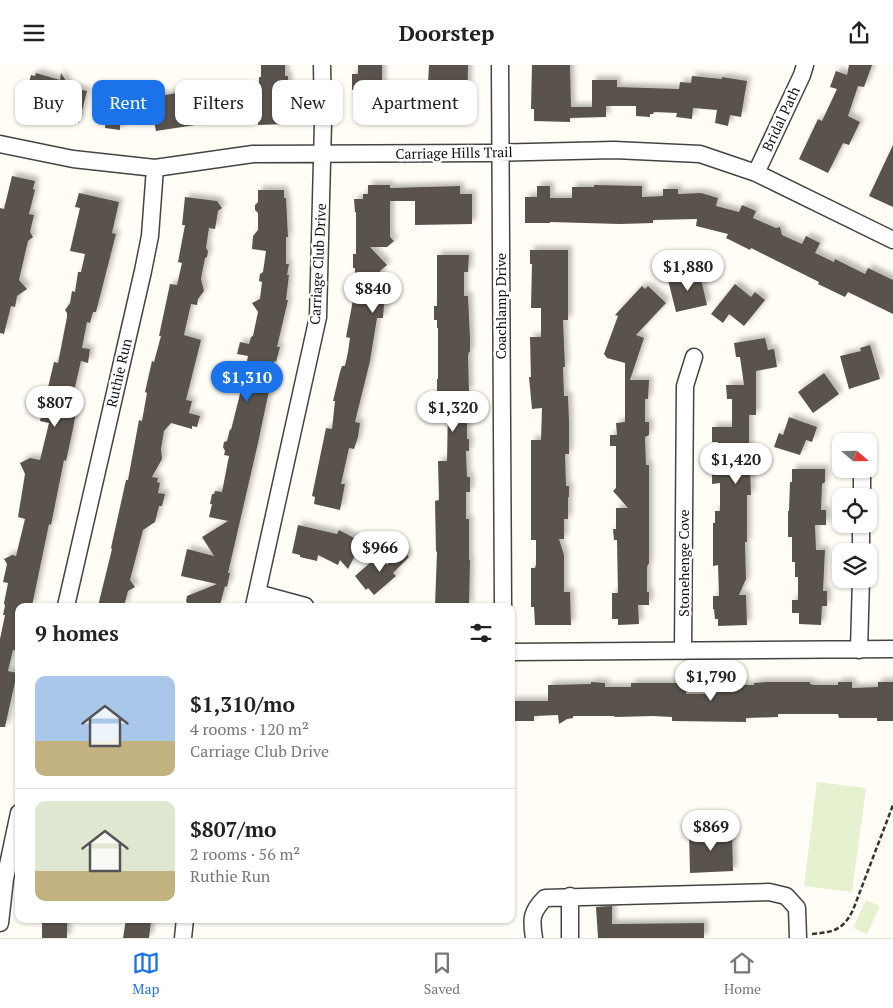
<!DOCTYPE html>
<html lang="en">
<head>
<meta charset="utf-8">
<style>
  :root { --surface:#fff; --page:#f6f6f6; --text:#222; --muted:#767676; --line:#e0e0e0; --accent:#1a73e8 }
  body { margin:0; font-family:"PT Serif",serif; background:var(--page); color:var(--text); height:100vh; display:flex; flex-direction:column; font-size:19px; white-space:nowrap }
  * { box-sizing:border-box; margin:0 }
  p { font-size:16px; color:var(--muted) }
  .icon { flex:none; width:28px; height:28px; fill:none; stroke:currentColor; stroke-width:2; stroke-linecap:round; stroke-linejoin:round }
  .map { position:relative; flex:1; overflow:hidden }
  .panel { position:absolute; left:15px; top:538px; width:500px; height:320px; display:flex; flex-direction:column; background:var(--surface); border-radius:10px; box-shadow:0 1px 4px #0004 }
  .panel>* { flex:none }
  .hud { position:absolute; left:15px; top:15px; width:500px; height:45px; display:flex; gap:10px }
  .needle { width:32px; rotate:110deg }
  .controls { position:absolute; left:832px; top:368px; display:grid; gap:10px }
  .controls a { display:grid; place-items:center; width:45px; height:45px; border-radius:10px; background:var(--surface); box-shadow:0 1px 4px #0004; font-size:25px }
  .price { position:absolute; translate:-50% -42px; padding:0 11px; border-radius:18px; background:#fff; color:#222; font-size:16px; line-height:32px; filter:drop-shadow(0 1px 2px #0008) }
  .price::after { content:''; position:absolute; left:50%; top:30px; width:15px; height:11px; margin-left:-8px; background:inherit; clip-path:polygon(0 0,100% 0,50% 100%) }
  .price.current { background:var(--accent); color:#fff }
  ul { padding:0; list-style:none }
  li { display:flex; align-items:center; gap:15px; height:125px; padding:0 20px }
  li+li { border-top:1px solid var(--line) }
  li span { display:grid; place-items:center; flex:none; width:140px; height:100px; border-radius:10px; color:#555 }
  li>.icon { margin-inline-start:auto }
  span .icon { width:60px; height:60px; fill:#fffc; stroke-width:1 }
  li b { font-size:21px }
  h2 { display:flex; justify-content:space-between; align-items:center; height:60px; padding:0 20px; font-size:21px }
  .chip { padding:0 18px; border-radius:10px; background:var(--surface); box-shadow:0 1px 4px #0004; font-size:18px; line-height:45px }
  .chip.current { background:var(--accent); color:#fff }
  header { display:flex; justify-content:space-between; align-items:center; height:65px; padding:0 20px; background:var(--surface); font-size:22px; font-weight:700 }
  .tab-bar { display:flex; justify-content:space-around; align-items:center; height:70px; border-top:1px solid var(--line); background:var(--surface); font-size:14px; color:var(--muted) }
  .tab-bar a { display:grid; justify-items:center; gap:2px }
  .tab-bar .current { color:var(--accent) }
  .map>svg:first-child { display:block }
</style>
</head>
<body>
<header><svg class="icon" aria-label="menu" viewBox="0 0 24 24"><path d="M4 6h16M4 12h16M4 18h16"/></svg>Doorstep<svg class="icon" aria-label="share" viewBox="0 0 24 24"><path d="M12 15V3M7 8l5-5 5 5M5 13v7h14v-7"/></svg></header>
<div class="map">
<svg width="893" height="873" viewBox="0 0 893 873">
  <defs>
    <filter id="shadow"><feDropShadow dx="4" dy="-4" stdDeviation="2.5" flood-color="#0004"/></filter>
  </defs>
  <rect width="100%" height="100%" fill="#fffdf5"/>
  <path fill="#e6f2cf" d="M817,717L866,723L852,827L804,821Z
    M866,835L880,841L867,869L853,863Z"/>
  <path fill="#5a524d" filter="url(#shadow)" d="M261,0H285V11H288V33H290V47H286V59L258,60L259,12H261Z
    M358,0H382V31H391V49L395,53L390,59H358L357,25H352V9H358Z
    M429,0H468L467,45H462V57H442V47H436V22H430V19H428Z
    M532,0H570L571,42H592V15H617V22L679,24L680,17L691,18L692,11L722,14V12L747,16L741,52L730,50L728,61L715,58L717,45L693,43L692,54L676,52L677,48L654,47L653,49H650V52L636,51V41H606V52L570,53V57L534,56V44H531Z
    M849,0H872L864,22L858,21L848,51L860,57L849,80L843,78L828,108L799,94L818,54L822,56L837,24L830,22L836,6L847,10Z
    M36,8L60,15L61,8L70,22L87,26L79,58L52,51V48L23,41L31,10L35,11Z
    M212,26L217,54L208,55V58L156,66L150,36L155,28L159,31L177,28V31Z
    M122,32L134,34L131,60L120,59V65L105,63L108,33L121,34Z
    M893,80V142L869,131Z
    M12,111L35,116L33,124L35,125L29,149L34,150L30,167L33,172L28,176L19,215L27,224L17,231L15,242L11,241L4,269L0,268V143L4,144Z
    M368,120H390V123L460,121V129H472V159L415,160V136H390V172L394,176L387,182H370L387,200L380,206V226H385L383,253H377L370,296L355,357L360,358L358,372L354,384L349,383L341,419H345L340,445L314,439L315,432L312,431L326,363L332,364L335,336H333L340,307L342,301H345L348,287L350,273L346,272L353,235H354L355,203H353V189H356V147H355L354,134H363V129H368Z
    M594,120L642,121V132L663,131V124H678V129L701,128L718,133L716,141L739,147L742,140L756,146L753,153L776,163L780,162L782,170L802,179L806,171L820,178L815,188L834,197L835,194L865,209L868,203L893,215V249L848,227L845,232L818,219L819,217L751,183L750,185L726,173L728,169L696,161L697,154L653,155V158L620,159L550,157V158H525V132H537V121H550V133H572V122H594Z
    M258,125H284V133H286L288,172H286V199H289L287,210H289L286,235H288L277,282H280L276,297L274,296L268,321H270L258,378L228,508H230L227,522L225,521L220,540L213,539V541H189L186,536L187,531L217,519L181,511L187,484L214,491L202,472L228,456L209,452L212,439H210L212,429H214L215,426L222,427L229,391L224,390L225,386L223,382L224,377L227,376L230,364L231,365L241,325L236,317L244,312L248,291L237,289L240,277L249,279L251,272L253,271L258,247L252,238L260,234L262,217L259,216L260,209L263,207L266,186L252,184L253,171L258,165V148L255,145V140L258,137Z
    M79,128L119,137L112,168L116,169L96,247H93L90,258L87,257L82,283L90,284L88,298L81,296L72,335L78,336L73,364L66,396L64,395L51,460L49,459L32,541H19V586L13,585L8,606L17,608L5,662H0V574L5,550H3L5,541L4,538L8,518L3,517L7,499L4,494L12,490L16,491L25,454L18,452L25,409L20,398L30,393L40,395L49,358L40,356L44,339L41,333L46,331L54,297L58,298L67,252V248L65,245L70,238L72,226L75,227L78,207H81L85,189L70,186L80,143L75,142Z
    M185,132L217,136L222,143L218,146L215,164L209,163L206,183L208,186L207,192L205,193L201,214L204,226L198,234L197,240L191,239L184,270L201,275L186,335L192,336L189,348L200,351L197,362L192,361V364L171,358L164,366L161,384L162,394L152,412L158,413L157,417L160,418L158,428L165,429L162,441H159L155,457L143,465L130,515L135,522L128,526L124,541H98L112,484L111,483L126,415H128L139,355L142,356L147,328L145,327L152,296L154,297L161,271H159L170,219L177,220L182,198L178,197L185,160H182Z
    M530,185H568V255H563L565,302H563L564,331H568L569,356V389H565L566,421H569V432H568V454H564V474H559L564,490V527H570L571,560H535L534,542H531V503H535L536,500V475H531V375H541L542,343L532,344L529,312H531L530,272H541V243H531L532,199H530Z
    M437,190H469L468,207H464V231H468L470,273V287H469L468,291L469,327H464V354H467V374H469V386H466L467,412H470V427H466V454H469V495H470L469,541H435L437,487L436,486L435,436L439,435L438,396H447L448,344H432L437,335V314H438V263H437V255H434V241H437Z
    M699,205L707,240L676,247L668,215L689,210V207Z
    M735,219L751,232L755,227L765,235L744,261L729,249L723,258L711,249Z
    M642,221L645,224L648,221L666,238L636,270L644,273L630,315H649L648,334H645V357H649V370L645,372L646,400H649V498L647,502V527H649V540H638L639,559L618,560V554H612V528H618L617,475H614L613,464H616V443H628L613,426L616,423V381H610V370H617L616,358L625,357V298L607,293L604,289L618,251L615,250Z
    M765,273L768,285L774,284L777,302L756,306V350H749V403H750L751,430H747V477H745L746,514L739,530H746L747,560L718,561V554H715L714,544H713V531H719L718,500L713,501V458H715V446H720V418L712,419V403H719L718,377H712V362H732V334H727L726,320H744L740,292H736L734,278Z
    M870,280L880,314L849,324L840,291L861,286L860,283Z
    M824,308L839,329L813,348L798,327Z
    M789,352L817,362L812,377L806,375L800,390L774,382L779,368L783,370Z
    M792,404H825V417L822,419L821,445H826V460H815L816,485H825L823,526H827V541H822L821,560L799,559V548H792V535H798V512H795V497H792V472H788V446H789L790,417H792Z
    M298,460L337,469L339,465L362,477L348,504L340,495L338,500L318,490L317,496L300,492V490L292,488Z
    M403,485L409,492L393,508L396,511L374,530L368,523L366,525L355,511L378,491L387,500Z
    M591,617L605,618V622H631V618H686V629H713V618H728V620H754V618L766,617H810V619L814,620H838V617H852V623L878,622V617H893V656H877V653H839L838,649H778V652L746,653V657L672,656V652L653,651L615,652L614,651H573V653L567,654L559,659L558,650L534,651V656H511V636H548V620L591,619Z
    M689,766H732L733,806L690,808Z
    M612,841V859L704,858V873H598L596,842Z
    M126,854L151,856L149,873H123Z
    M42,856H67V873H42Z"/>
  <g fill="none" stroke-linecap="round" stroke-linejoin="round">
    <defs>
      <path id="minor" d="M500,0L503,541
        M0,79L73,94L155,103L253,89L488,88L614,85L700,89L756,108L893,175
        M756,108L802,10L805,0
        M862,431V404
        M861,486V459
        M257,528L305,541
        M66,541L143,206L150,171L155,103
        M254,541L318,252L323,57L322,0
        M859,585L861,514
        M683,586L685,321L694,292
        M511,587L893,584
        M570,831V873
        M0,858L5,814L19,748
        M183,873L185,854
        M534,873C531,854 531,847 545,833L769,827L786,831L797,843L798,873"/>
    </defs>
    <use href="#minor" stroke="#444" stroke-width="19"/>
    <path stroke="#333" stroke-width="2.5" stroke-dasharray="5 2.5" stroke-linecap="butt" d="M812,869C834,867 843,865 853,845L893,740"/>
    <use href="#minor" stroke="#fff" stroke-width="16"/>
  </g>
  <g text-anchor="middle" stroke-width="5" stroke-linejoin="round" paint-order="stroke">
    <g font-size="14" fill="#111" stroke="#fff">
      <text transform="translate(781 54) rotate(-65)" y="5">Bridal Path</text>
      <text transform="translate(454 88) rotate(-1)" y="5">Carriage Hills Trail</text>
      <text transform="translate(318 199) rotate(-87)" y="5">Carriage Club Drive</text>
      <text transform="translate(501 241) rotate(-90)" y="5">Coachlamp Drive</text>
      <text transform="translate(119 308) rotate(-77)" y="5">Ruthie Run</text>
      <text transform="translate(684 498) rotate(-90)" y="5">Stonehenge Cove</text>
    </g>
  </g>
</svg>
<div class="controls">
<a><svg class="needle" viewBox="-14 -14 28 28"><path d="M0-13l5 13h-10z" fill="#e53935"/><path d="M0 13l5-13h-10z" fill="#767676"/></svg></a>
<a><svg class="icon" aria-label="locate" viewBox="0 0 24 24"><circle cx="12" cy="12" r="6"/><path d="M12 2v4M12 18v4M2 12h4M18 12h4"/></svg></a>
<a><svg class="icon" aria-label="layers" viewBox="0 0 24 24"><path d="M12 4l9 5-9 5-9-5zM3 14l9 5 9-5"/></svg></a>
</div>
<b class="price" style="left:688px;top:227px">$1,880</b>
<b class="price" style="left:373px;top:249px">$840</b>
<b class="price current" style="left:247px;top:338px">$1,310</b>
<b class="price" style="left:55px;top:363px">$807</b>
<b class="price" style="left:453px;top:368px">$1,320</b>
<b class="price" style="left:736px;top:420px">$1,420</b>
<b class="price" style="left:380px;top:508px">$966</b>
<b class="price" style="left:711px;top:637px">$1,790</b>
<b class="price" style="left:711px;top:787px">$869</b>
<div class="hud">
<a class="chip">Buy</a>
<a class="chip current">Rent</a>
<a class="chip">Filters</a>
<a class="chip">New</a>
<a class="chip">Apartment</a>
</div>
<section class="panel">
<h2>9 homes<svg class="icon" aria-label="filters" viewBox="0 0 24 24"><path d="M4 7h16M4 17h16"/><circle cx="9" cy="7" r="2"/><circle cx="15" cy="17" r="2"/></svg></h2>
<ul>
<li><span style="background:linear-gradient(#a9c7e8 65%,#c2b280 0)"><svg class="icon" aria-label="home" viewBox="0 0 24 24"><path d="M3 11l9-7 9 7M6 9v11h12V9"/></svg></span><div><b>$1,310/mo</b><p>4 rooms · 120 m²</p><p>Carriage Club Drive</p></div></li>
<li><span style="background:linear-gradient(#dfe7d0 70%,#c2b280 0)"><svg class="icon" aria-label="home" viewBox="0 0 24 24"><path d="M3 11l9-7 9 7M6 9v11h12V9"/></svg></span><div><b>$807/mo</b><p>2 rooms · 56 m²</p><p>Ruthie Run</p></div></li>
</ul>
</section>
</div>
<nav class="tab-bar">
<a class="current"><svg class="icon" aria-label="map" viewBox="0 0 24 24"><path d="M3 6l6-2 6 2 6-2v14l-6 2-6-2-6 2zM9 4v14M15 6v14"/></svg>Map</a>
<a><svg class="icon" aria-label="saved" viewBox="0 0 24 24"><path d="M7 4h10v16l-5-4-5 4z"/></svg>Saved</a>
<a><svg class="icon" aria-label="home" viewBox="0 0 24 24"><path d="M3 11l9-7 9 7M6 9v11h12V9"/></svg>Home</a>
</nav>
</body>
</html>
